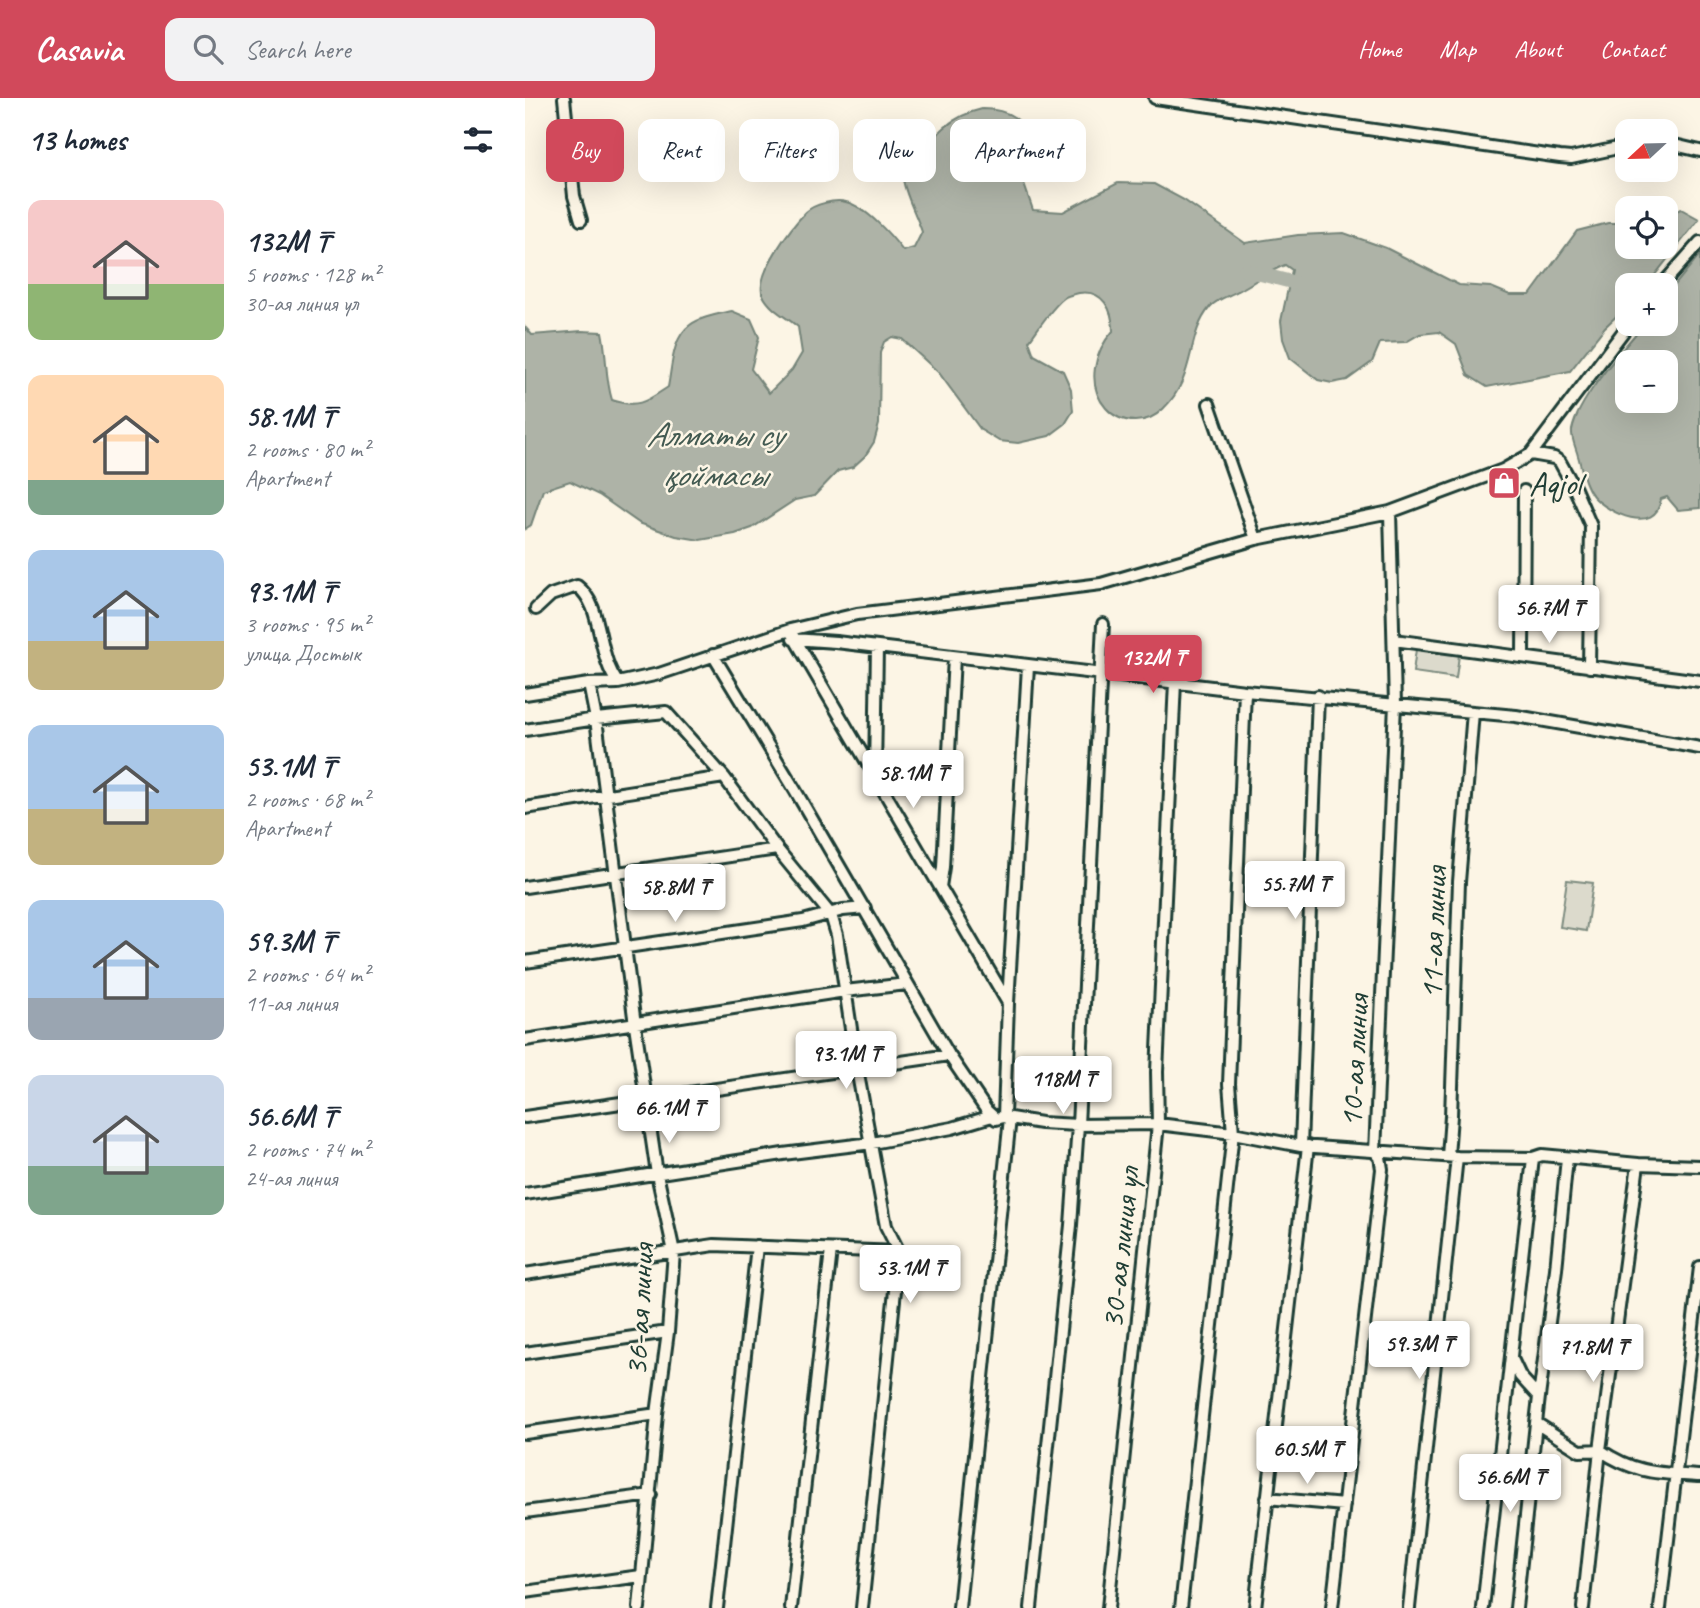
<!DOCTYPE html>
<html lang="en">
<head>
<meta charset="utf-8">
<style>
  :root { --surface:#fff; --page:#f2f2f3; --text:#1f2937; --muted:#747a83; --accent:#d1495b }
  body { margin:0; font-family:Caveat,sans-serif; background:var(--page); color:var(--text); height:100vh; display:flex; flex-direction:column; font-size:26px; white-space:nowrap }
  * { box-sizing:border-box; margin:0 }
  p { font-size:23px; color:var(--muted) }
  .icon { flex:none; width:38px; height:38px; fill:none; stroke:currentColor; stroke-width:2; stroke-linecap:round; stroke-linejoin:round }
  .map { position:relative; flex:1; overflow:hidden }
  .panel { display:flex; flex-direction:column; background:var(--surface); width:525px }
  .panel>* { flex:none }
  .banner { position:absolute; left:21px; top:21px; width:665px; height:63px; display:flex; gap:14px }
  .needle { width:46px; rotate:248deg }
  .buttons { position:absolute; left:1090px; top:21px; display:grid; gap:14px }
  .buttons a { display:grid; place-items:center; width:63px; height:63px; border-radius:14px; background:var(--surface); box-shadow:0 7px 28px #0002; font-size:35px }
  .price { position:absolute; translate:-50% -60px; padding:0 16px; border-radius:7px; background:#fff; color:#222; font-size:23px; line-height:46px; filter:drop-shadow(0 2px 4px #0008) }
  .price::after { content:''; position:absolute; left:50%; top:42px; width:21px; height:16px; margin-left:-10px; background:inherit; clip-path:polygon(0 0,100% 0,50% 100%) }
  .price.active { background:var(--accent); color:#fff }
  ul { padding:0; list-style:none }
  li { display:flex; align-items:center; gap:21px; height:175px; padding:0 28px }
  li span { display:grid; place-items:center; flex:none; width:196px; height:140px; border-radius:14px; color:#555 }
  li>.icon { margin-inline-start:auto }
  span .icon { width:84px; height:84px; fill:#fffc; stroke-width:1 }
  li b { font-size:30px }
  h2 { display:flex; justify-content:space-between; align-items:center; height:84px; padding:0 28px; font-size:30px }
  .tag { padding:0 24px; border-radius:14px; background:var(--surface); box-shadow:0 7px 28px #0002; font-size:24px; line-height:63px }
  .tag.active { background:var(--accent); color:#fff }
  header { display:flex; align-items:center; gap:42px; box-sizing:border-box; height:98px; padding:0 35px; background:var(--accent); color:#fff }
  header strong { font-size:33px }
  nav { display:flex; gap:38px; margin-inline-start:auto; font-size:24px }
  .search { width:490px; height:63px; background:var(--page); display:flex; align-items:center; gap:18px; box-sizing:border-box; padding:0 24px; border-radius:14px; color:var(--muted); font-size:26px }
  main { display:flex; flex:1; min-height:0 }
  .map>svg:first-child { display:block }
</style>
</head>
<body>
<header>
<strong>Casavia</strong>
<div class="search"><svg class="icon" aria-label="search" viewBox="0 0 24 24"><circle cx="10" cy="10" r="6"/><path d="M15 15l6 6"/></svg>Search here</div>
<nav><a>Home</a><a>Map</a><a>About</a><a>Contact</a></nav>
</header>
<main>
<section class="panel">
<h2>13 homes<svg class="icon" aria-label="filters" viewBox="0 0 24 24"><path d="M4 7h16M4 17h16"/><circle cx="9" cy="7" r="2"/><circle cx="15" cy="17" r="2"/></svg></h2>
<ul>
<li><span style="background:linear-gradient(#f6c9c9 60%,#8fb573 0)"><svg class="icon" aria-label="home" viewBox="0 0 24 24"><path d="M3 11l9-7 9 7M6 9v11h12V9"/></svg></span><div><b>132M ₸</b><p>5 rooms · 128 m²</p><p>30-ая линия ул</p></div></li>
<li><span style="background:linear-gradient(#ffd9b3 75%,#7fa58c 0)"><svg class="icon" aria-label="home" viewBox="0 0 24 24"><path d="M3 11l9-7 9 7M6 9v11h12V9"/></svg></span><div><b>58.1M ₸</b><p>2 rooms · 80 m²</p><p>Apartment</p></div></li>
<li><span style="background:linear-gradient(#a9c7e8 65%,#c2b280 0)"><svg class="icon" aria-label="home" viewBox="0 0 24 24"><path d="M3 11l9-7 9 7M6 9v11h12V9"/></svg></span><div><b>93.1M ₸</b><p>3 rooms · 95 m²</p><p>улица Достык</p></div></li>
<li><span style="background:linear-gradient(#a9c7e8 60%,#c2b280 0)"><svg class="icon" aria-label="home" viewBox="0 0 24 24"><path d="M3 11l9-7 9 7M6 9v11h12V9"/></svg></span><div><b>53.1M ₸</b><p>2 rooms · 68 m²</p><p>Apartment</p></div></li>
<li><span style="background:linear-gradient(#a9c7e8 70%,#9aa5b1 0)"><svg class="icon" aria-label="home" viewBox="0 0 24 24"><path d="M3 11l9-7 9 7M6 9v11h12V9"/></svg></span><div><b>59.3M ₸</b><p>2 rooms · 64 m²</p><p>11-ая линия</p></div></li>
<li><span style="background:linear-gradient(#c9d6e8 65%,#7fa58c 0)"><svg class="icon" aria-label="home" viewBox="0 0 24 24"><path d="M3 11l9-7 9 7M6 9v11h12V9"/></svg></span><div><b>56.6M ₸</b><p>2 rooms · 74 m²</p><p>24-ая линия</p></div></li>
</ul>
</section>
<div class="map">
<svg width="1175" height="1510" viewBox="0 0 1175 1510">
  <rect width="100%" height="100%" fill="#fcf5e5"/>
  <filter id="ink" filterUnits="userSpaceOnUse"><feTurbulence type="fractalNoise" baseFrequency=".0143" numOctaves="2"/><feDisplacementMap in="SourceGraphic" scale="14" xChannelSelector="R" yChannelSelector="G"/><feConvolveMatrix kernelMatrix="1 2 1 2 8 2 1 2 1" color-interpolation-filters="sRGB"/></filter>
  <g filter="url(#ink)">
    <path fill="#dcdacc" stroke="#7e8c80" stroke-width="2" d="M891,551L934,557L931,580L888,574Z
      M1042,782L1068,785L1061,833L1035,829Z"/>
    <path fill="#aeb3a7" stroke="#758479" stroke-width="2" fill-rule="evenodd" d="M457,11C485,11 498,22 511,46L499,86L508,112L538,114L593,85L629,86L659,102L720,145L773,137L819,135L861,150L934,187L966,189L985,197H1005L1052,133L1083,125H1102V149H1141V117L1156,111L1174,121L1122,187H1102V208L1080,229L1045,273L962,289L943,277L931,246L914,234L895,236L881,244L855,245L847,264L822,282L807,285L793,282L765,260L758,241L756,223L767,172L760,167C742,174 729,185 713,193C704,198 692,201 685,209C660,239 672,279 638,311C631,318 621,323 610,323C599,323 589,319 581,310C561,287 569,254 588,233C588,212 578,191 554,195C550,196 542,197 539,200C527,209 513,231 504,243L509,257L538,273L546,291L548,313L540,326L524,338L493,345L474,343L456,332L414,275L377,241L367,239L359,244L355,255L354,326L349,344L340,358L328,369L313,373L289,398L270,402L227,430L210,436L175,442L151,438L114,425L74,397L45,383L18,392L6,427L0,431V229L7,237L57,233L77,234C82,257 80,280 87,302C113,311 122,303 143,289C147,269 147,240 165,227C175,219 194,216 207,213L226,221L234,239L226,271L244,295L267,272L277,255L273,229C262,219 245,212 238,197C229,178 267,128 281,114C289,106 310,101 321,104C341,109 366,137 378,153L389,150L397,134C391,116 382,101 378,82C404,50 413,21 457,11Z
      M1175,156V410L1153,412L1142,399L1136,401C1131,438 1083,415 1068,398C1059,387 1057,371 1053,358C1051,350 1046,340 1047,332C1053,301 1098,251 1119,226H1141V198ZM1102,264H1141V303H1102Z"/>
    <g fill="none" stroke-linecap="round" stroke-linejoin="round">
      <path stroke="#aeb3a7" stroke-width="14" d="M720,172L782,188"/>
      <defs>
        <path id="minor" d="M39,0L49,98L56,122
          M630,0L1035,59L1046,60L1102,48
          M1141,45L1175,53
          M1137,187L1175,144
          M684,306L731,441
          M1006,356L1029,360L1035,364L1050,391L1066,428L1064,569
          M11,511L26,497L52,488C79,508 71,557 93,585
          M267,536L483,905
          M268,541L311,544L720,593L991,618L1175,650
          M869,542L1175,583
          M188,557L270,692L424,957L462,1013L471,1021L479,1019L516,1025L553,1027L633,1026L708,1035L776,1048L932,1059L1008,1060
          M998,559L999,393
          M64,586L71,621L110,927L132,1076L149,1154L143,1234L132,1316L114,1510
          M0,596L64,586L93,585L134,576L265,532L332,516L576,486L731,441L865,414L978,372L1006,356L1104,226
          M0,632L71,621L141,614L199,679L252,751L306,817L312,837L332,971L361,1128L374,1154
          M350,676L352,549
          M0,710L199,679
          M0,789L252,751
          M415,789L418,769L429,559
          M0,864L278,823L318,812L340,810
          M0,942L320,893L382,886
          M0,1019L424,957
          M479,1019L483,905L503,568
          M776,1048L793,598
          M923,1058L926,1018L934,784L948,614
          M0,1096L258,1056L347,1045L427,1030L467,1018
          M0,1176L189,1147L374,1154L337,1510
          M0,1255L143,1234
          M988,1263L995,1278L1014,1299L1011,1325L1055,1353L1075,1352C1110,1376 1134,1375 1175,1378
          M1014,1299L1031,1171L1042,1060
          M0,1335L132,1316
          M742,1400L819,1407
          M0,1414L126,1397
          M0,1494L116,1478
          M192,1510L232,1148
          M266,1510L306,1152
          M434,1510L485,1020
          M506,1510L546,1127L553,1027L578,526
          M583,1510L633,1026L632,974L650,584
          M656,1510L708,1035L704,986L720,593
          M730,1510L783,1048
          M807,1510L857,1071L855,1059L850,1054L870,606L865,414
          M884,1510L932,1059
          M958,1510L1008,1060L1017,1057L1113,1066L1175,1068
          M991,1510L1011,1325
          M1058,1510L1075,1352L1113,1066
          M1135,1510L1175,1169"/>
      </defs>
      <use href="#minor" stroke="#1f3d34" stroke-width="16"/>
      <use href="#minor" stroke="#fcf5e5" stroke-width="10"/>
    </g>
  </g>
  <defs>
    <symbol id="shop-square" viewBox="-11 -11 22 22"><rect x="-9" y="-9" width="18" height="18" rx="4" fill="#d1495b" stroke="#fcf5e5"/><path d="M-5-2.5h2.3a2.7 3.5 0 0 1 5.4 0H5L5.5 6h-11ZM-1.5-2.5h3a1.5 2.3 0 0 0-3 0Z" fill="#fff"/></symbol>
  </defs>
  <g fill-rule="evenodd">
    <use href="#shop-square" x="960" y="366" width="38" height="38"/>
  </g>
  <g text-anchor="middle" stroke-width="5" stroke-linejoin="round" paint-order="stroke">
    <g font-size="33" fill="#1f3d34" stroke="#fcf5e5" text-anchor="start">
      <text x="1004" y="397">Aqjol</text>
    </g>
    <g font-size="33" fill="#1f3d34" stroke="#fcf5e5">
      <text transform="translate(907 835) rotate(-88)" y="12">11-ая линия</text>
      <text transform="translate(828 963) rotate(-87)" y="12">10-ая линия</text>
      <text transform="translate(594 1150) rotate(-84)" y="12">30-ая линия ул</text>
      <text transform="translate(113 1212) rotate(-87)" y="12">36-ая линия</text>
    </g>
    <g font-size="35" font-style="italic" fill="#435a51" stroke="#fcf5e5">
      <text x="189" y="348">Алматы су<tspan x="189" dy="40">қоймасы</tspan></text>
    </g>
  </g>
</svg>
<div class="buttons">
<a><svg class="needle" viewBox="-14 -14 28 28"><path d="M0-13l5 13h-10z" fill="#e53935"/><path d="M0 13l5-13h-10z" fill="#747a83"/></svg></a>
<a><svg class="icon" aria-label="locate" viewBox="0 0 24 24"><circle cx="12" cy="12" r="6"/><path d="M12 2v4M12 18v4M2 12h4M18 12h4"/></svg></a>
<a>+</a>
<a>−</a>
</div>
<b class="price" style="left:1024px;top:547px">56.7M ₸</b>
<b class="price active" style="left:628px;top:597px">132M ₸</b>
<b class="price" style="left:388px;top:712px">58.1M ₸</b>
<b class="price" style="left:770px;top:823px">55.7M ₸</b>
<b class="price" style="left:150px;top:826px">58.8M ₸</b>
<b class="price" style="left:321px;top:993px">93.1M ₸</b>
<b class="price" style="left:538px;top:1018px">118M ₸</b>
<b class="price" style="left:144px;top:1047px">66.1M ₸</b>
<b class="price" style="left:385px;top:1207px">53.1M ₸</b>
<b class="price" style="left:894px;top:1283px">59.3M ₸</b>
<b class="price" style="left:1068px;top:1286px">71.8M ₸</b>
<b class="price" style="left:782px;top:1388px">60.5M ₸</b>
<b class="price" style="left:985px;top:1416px">56.6M ₸</b>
<div class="banner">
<a class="tag active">Buy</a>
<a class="tag">Rent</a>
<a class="tag">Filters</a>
<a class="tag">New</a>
<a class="tag">Apartment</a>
</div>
</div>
</main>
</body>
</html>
